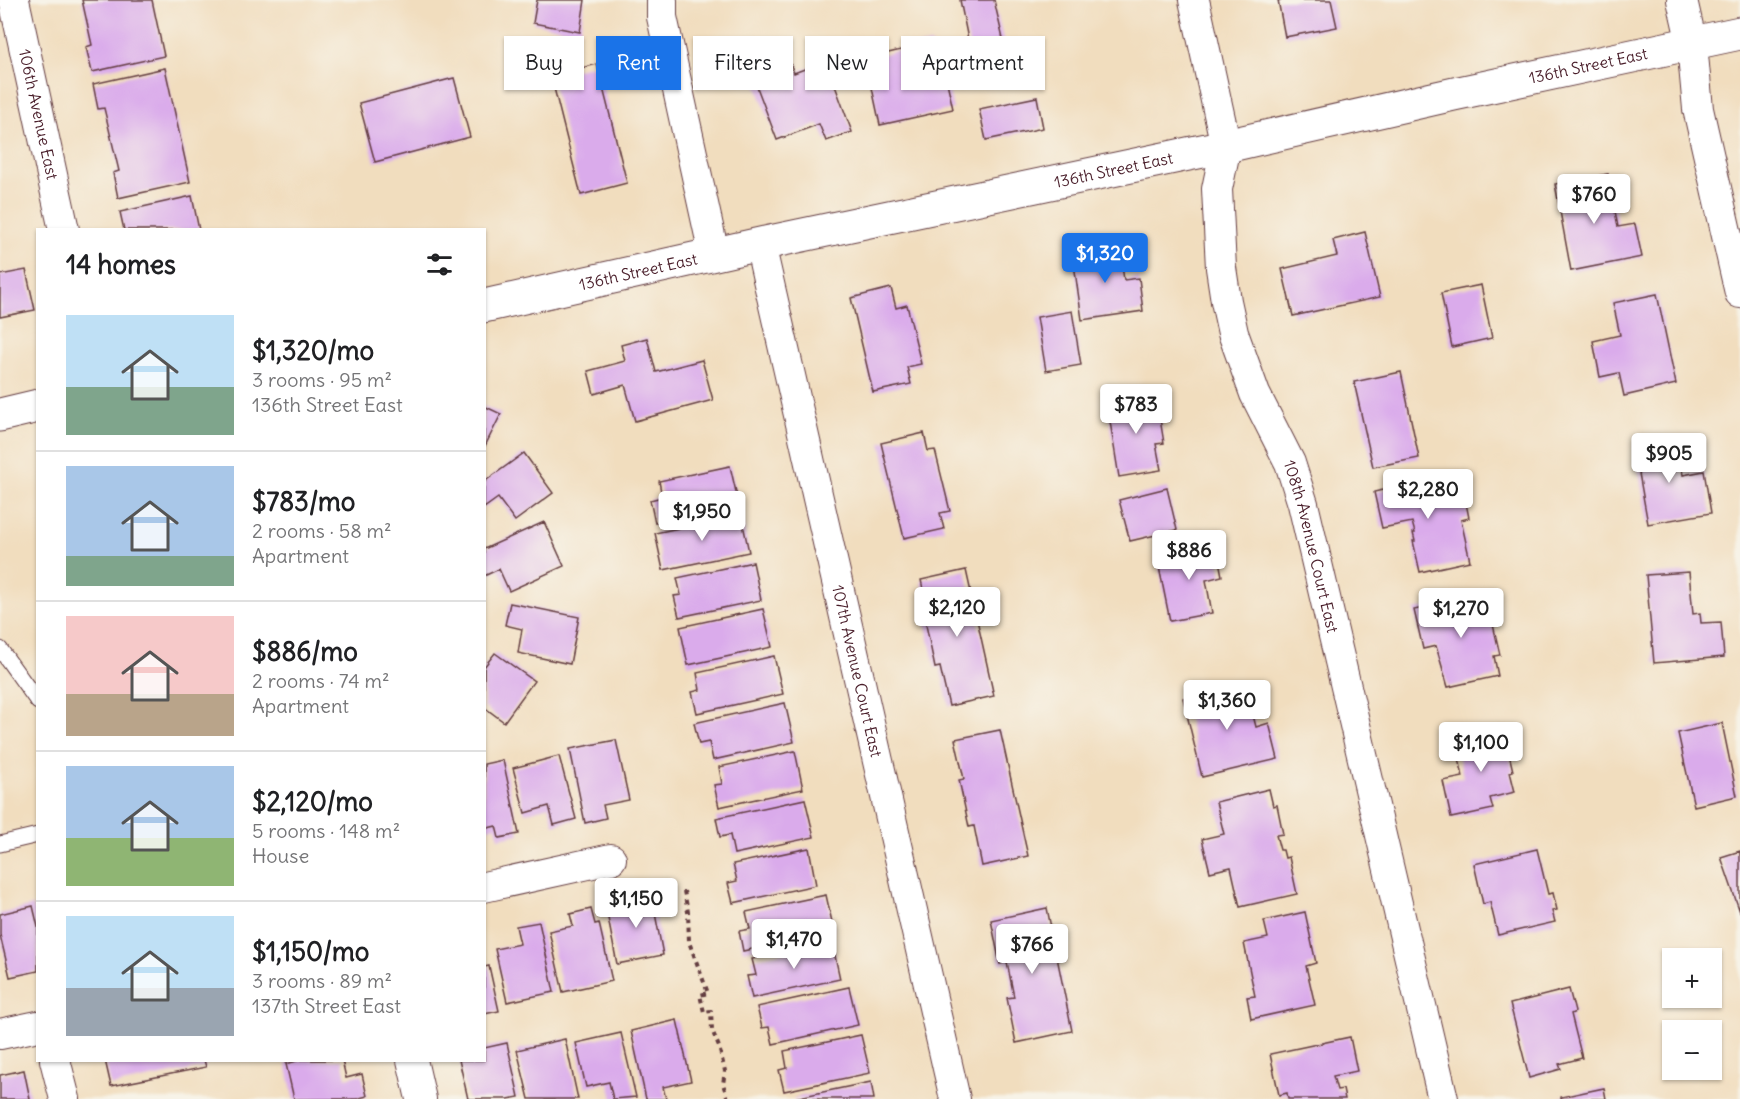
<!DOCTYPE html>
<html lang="en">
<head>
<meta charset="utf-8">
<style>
  :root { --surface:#fff; --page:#f6f6f6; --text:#202124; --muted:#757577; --line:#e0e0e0; --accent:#1a73e8 }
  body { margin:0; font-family:Delius,sans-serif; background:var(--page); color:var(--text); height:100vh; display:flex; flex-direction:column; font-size:22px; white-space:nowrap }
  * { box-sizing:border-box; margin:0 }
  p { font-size:20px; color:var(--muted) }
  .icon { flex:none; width:33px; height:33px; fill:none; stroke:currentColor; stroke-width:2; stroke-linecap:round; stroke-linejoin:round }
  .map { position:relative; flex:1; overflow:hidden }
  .side { position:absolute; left:36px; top:228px; width:450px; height:834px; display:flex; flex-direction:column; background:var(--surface); border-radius:0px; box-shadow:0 2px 4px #0004 }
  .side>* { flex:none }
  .guide { position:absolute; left:504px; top:36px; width:570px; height:54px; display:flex; gap:12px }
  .controls { position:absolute; left:1662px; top:948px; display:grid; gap:12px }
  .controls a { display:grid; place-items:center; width:60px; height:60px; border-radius:0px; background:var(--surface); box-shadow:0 2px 4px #0004; font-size:30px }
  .price { position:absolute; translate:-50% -51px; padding:0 14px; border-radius:6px; background:#fff; color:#222; font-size:20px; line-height:39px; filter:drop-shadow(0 2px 3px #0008) }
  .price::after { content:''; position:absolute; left:50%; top:36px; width:18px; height:14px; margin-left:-9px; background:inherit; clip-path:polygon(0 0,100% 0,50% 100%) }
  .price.selected { background:var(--accent); color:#fff }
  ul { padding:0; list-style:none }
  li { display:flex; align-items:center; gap:18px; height:150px; padding:0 30px }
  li+li { border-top:2px solid var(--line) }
  li span { display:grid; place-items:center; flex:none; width:168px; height:120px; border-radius:0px; color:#555 }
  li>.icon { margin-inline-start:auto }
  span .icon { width:72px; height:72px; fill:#fffc; stroke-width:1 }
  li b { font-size:26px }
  h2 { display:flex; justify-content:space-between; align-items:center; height:72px; padding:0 30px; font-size:26px }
  .chip { padding:0 21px; border-radius:0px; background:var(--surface); box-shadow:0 2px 4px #0004; font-size:21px; line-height:54px }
  .chip.selected { background:var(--accent); color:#fff }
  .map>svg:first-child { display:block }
</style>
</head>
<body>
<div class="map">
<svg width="1740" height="1099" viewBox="0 0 1740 1099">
  <rect width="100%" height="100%" fill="#f7f3e8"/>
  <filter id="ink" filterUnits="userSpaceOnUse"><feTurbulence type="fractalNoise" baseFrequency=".0167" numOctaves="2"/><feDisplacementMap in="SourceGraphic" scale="12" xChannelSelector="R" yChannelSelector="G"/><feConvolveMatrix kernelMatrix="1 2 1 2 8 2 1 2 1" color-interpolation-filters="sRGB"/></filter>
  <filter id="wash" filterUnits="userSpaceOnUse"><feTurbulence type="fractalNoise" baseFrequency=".008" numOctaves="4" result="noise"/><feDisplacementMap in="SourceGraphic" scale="24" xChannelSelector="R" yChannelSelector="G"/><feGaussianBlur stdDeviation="1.35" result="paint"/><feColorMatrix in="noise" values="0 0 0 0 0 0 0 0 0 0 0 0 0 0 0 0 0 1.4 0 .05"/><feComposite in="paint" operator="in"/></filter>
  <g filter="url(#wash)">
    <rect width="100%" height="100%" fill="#f1ddbe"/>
    <g id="blocks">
      <path fill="#daabeb" d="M82,0H152L164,56L92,72L86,47L92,45Z
        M537,0H585L580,32L533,23Z
        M960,0H994L1006,52L972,59Z
        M1278,0H1331L1337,27L1285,37Z
        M931,43L936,66L943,64L953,109L880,125L871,83L877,82L871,57Z
        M789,60L794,73L826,61L852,132L826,141L819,124L777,140L752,74Z
        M597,64L627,183L581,195L551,76Z
        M165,68L190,182L118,198L113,173L119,171L104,108L98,109L93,84Z
        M454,78L470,137L375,162L359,103Z
        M1037,97L1043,128L986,140L979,109Z
        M1608,174L1618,227L1635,224L1642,257L1571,271L1555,184Z
        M192,196L199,230H124L120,212Z
        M1365,232L1380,297L1293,316L1282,269L1337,256L1333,240Z
        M1119,244L1124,280L1139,278L1143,311L1082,320L1072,250Z
        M26,270L35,310L0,317V275Z
        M1481,285L1492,338L1452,347L1441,293Z
        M891,288L896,308L907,305L921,364L907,367L911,384L873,392L851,298Z
        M1657,294L1676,384L1624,396L1619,373L1600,377L1593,341L1620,335L1613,303Z
        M1072,311L1081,365L1046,371L1037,317Z
        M647,338L656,372L702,360L713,400L635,421L625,385L594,394L588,371L625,361L621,345Z
        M1401,372L1419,458L1373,467L1354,382Z
        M1156,395L1164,443L1156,444L1161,470L1119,477L1107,403Z
        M484,406L501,414L484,448Z
        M924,433L928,451L935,450L950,511L940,513L944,529L904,538L881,443Z
        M1677,438L1683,475L1704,471L1711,513L1648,524L1634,445Z
        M524,453L553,493L515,521L498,498L484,508V482Z
        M730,466L739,505L655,523L650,500L662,497L659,481Z
        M1448,475L1454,501L1465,498L1469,518L1461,520L1470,561L1420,572L1413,541H1415L1413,533H1415L1412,522L1382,528L1374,492Z
        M1167,488L1177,530L1130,541L1119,500Z
        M741,515L749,552L663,570L655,533Z
        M544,522L564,566L509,591L499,569L484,576V549Z
        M1216,545L1222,576L1206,580L1212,613L1170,621L1157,557Z
        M753,562L761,600L679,617L674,596L681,595L677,578Z
        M966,570L994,696L949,706L940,667L935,668L925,620H930L921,580Z
        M1689,572L1693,614L1700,613L1701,623L1721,622L1724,657L1654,663L1646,575Z
        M1486,594L1500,655L1494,656L1498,676L1448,687L1436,646L1423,649L1414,610Z
        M510,603L579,617L570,664L518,653L522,629L505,625Z
        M763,609L772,647L688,665L680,627Z
        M495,653L534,681L504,722L484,707V667Z
        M774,656L783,694L697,713L692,692L700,690L697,673Z
        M1245,683L1256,727L1269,723L1278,759L1202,777L1183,698Z
        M785,703L794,742L713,760L709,742L699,744L694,723Z
        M1722,723L1737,796L1694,806L1678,733Z
        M1511,729L1516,748L1508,750L1513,771L1510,772L1515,792L1490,798L1493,809L1451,818L1443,781L1463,777L1455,739Z
        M1000,730L1028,856L982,866L974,826L969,827L959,780L964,779L955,739Z
        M616,740L629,800L603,805L606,818L585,823L570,749Z
        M795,751L803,789L719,807L714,785L722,784L719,767Z
        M559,756L576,819L554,825L549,806L525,813L513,768Z
        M503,760L519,834L499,838L496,826L484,829V764Z
        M1269,789L1273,806L1277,805L1283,834L1276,835L1280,850H1283L1285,858L1289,857L1297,894L1240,907L1231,867L1210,872L1202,839L1224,834L1216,802Z
        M805,799L814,837L734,854L730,835L720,837L716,818Z
        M809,848L816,885L733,903L728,883L737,881L733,864Z
        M1537,849L1548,894L1553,893L1557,910L1552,911L1555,922L1498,935L1490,902L1483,904L1474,864Z
        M1740,851V912L1721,857Z
        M650,887L663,955L617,964L607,913L630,909L627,892Z
        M826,895L834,931L743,951L739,931L750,929L746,912Z
        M33,906L38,927V971L10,977L0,935V914Z
        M1047,908L1072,1031L1016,1043L1007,998L1014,997L1007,962L1000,964L991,920Z
        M591,909L595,924L599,923L612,981L563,992L549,931L573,926L570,914Z
        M1305,912L1316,963L1306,966L1315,1005L1251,1019L1247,997L1255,996L1244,943L1268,938L1264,921Z
        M539,922L554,992L507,1002L495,949L520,944L516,926Z
        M832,942L840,979L752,998L747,976L756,975L752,959Z
        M489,966L499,1011L484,1014V967Z
        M849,987L858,1025L773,1044L769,1027L762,1028L757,1007Z
        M1569,989L1575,1012L1571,1014L1582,1058L1559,1064L1561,1069L1529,1078L1510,1004Z
        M677,1020L691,1081L663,1087L666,1099H646L631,1031Z
        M621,1033L636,1097L613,1099L609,1082L586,1087L576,1043Z
        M861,1035L870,1073L784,1091L779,1070L787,1068L784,1051Z
        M1350,1037L1357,1071L1333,1076L1337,1090L1343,1089L1345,1099H1288L1287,1093L1279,1095L1270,1054Z
        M565,1039L578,1099H529L517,1050Z
        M507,1043L519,1097L508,1099H468L459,1060H484V1048Z
        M105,1060H204L206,1067L111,1086Z
        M300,1060H342L346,1078L362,1074L367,1096L356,1099H294L286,1064Z
        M24,1070L30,1099H0V1075Z
        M871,1082L874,1099H794V1098Z
        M1604,1088L1606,1099H1561V1097Z"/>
    </g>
  </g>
  <g filter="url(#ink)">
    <use href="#blocks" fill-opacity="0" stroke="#633c41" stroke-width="1.5"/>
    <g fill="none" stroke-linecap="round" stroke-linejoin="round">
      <defs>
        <path id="service" d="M0,649L38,702
          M0,844L38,835"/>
        <g id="minor">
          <path id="s1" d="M14,0L64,230"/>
          <path d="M662,0V17L714,254"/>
          <path id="s2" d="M1194,0L1226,146L1217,189L1221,268L1226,301L1233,333L1255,394L1290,463L1303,504L1443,1099"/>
          <path d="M1682,0L1692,44L1698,109L1740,293"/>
          <path id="s3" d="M760,244L955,1099"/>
          <path d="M484,887L611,859"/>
          <path d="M0,1034L38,1026"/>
          <path d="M55,1060L65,1099"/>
          <path d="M412,1060L421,1099"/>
        </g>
        <g id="tertiary">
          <path id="s4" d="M484,306L760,244L1226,146L1454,94L1740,33"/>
          <path d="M0,415L38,406"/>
        </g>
      </defs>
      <use href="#service" stroke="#633c41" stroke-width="17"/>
      <use href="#minor" stroke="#633c41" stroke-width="32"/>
      <use href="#tertiary" stroke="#633c41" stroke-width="35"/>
      <path stroke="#633c41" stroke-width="4" stroke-dasharray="4.5 4.5" stroke-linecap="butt" d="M684,891L688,912L689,942L708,993L700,995L704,1012L711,1011L712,1030L719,1047L725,1071L723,1084L728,1099"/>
      <use href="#service" stroke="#fff" stroke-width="15"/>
      <use href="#minor" stroke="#fff" stroke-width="30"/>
      <use href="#tertiary" stroke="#fff" stroke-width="33"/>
    </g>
  </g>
  <g text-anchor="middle" stroke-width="5" stroke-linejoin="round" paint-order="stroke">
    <g font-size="16" fill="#4a1f2b" stroke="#f7f3e8">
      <text dy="6" stroke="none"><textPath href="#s4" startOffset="1130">136th Street East</textPath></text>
      <text dy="6" stroke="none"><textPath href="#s1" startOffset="117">106th Avenue East</textPath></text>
      <text dy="6" stroke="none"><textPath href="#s4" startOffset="644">136th Street East</textPath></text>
      <text dy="6" stroke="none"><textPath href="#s4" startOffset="158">136th Street East</textPath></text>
      <text dy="6" stroke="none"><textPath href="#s2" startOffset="567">108th Avenue Court East</textPath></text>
      <text dy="6" stroke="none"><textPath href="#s3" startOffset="438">107th Avenue Court East</textPath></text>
    </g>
  </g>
</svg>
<div class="controls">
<a>+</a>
<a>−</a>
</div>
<b class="price" style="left:1594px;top:225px">$760</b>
<b class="price selected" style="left:1105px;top:284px">$1,320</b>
<b class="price" style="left:1136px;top:435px">$783</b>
<b class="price" style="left:1669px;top:484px">$905</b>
<b class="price" style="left:1428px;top:520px">$2,280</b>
<b class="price" style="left:702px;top:542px">$1,950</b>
<b class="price" style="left:1189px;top:581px">$886</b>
<b class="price" style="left:957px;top:638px">$2,120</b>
<b class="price" style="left:1461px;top:639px">$1,270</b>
<b class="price" style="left:1227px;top:731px">$1,360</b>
<b class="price" style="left:1481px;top:773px">$1,100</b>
<b class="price" style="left:636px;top:929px">$1,150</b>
<b class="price" style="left:794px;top:970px">$1,470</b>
<b class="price" style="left:1032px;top:975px">$766</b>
<div class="guide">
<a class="chip">Buy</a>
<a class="chip selected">Rent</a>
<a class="chip">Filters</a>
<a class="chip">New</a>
<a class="chip">Apartment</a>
</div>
<section class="side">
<h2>14 homes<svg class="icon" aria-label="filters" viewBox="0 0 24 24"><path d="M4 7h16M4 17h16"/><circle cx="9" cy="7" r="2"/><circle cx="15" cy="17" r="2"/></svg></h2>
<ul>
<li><span style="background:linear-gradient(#bfe0f5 60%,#7fa58c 0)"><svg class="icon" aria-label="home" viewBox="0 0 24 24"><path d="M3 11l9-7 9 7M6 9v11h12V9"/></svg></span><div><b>$1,320/mo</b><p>3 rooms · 95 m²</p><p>136th Street East</p></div></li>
<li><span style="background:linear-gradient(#a9c7e8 75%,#7fa58c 0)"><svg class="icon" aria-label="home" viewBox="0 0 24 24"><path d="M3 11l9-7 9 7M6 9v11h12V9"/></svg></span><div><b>$783/mo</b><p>2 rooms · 58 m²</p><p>Apartment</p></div></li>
<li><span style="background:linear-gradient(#f6c9c9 65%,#b9a48a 0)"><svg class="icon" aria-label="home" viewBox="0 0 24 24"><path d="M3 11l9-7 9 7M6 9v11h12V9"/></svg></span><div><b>$886/mo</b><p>2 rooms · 74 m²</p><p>Apartment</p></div></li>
<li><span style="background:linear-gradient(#a9c7e8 60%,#8fb573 0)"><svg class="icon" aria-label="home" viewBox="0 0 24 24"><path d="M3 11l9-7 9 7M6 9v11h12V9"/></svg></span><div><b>$2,120/mo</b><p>5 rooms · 148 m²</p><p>House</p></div></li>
<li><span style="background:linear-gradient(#bfe0f5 60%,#9aa5b1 0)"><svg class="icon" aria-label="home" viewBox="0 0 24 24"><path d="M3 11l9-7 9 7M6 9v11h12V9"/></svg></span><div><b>$1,150/mo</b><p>3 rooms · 89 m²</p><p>137th Street East</p></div></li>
</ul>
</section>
</div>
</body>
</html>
